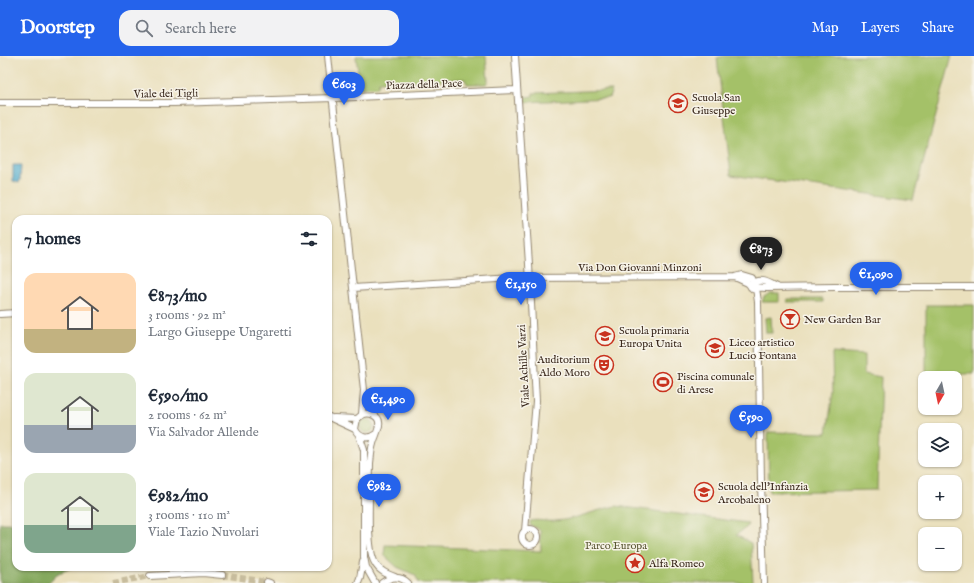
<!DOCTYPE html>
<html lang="en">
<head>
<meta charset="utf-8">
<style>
  :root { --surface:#fff; --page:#f2f2f3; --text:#1f2937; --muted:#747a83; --accent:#2563eb }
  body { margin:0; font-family:"IM FELL English",serif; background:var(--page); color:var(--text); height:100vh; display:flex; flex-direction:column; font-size:15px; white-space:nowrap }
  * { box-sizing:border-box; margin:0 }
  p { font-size:13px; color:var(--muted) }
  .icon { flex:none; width:22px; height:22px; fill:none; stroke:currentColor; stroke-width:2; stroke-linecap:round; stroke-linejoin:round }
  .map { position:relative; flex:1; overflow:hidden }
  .panel { position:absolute; left:12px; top:159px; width:320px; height:356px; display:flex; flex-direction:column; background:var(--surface); border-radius:12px; box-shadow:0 1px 3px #0004 }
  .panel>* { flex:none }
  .needle { width:26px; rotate:189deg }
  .controls { position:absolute; left:918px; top:315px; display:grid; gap:8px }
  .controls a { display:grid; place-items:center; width:44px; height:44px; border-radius:8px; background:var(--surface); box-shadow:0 1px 3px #0004; font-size:20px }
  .price { position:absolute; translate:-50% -34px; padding:0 9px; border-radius:14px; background:var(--accent); color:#fff; font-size:13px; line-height:26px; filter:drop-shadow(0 1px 2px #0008) }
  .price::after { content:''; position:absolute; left:50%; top:24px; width:12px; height:9px; margin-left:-6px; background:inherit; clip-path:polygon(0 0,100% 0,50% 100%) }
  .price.on { background:#222; color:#fff }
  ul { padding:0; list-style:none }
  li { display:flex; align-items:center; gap:12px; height:100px; padding:0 12px }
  li span { display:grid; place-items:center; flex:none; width:112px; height:80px; border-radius:12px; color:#555 }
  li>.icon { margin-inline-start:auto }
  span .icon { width:48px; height:48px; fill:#fffc; stroke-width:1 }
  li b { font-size:17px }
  h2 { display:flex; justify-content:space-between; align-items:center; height:48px; padding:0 12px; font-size:17px }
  header { display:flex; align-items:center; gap:24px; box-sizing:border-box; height:56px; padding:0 20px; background:var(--accent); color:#fff }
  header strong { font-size:19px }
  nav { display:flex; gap:22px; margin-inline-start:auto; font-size:14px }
  .search { width:280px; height:36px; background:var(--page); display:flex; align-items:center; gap:10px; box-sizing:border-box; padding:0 14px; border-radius:12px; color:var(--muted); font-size:15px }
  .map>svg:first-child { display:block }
</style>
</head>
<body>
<header>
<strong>Doorstep</strong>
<div class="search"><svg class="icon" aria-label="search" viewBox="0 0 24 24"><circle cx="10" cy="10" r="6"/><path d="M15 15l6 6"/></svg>Search here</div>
<nav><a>Map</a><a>Layers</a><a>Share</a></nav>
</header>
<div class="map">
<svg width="974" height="527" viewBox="0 0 974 527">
  <rect width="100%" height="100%" fill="#f7f3e8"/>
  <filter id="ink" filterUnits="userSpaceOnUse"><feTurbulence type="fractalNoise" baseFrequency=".025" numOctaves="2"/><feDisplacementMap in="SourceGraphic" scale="8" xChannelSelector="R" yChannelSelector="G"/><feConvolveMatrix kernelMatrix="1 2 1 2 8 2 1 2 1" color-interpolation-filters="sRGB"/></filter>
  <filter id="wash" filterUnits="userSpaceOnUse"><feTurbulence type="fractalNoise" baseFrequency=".012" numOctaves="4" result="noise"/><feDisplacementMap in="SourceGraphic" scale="16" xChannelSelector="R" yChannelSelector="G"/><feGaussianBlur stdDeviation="0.9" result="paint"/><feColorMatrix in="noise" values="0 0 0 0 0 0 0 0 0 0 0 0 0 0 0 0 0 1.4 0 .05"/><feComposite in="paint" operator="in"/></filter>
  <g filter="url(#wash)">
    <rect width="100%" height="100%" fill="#eae0bd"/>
    <path fill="#a4c168" stroke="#707643" d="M356,0H486L488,25L486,28H467L465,23L379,26L378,31L360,32Z
      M724,0H952L913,144L731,119L717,2Z
      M612,34L609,42L526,46V41L533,40V37Z
      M770,237H779V246H762L764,241Z
      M787,243H823V246H787Z
      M926,249H974V318H926Z
      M771,261L772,277H766L765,262Z
      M832,297L864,299V318L881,321L877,434L769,436L768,376L827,377L833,336Z
      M360 370a7 7 0 1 1 14 0a7 7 0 1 1-14 0Z
      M616,450L748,467L747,471L736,479L751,487L753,527H419L415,519L397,511L384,499L385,489L541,495L540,474L530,469V465C538,463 546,466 555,465C575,464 595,454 616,450Z"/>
    <path fill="#83a75c" stroke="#5f683d" d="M0,467H16V511H73L57,518L48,527H0Z"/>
    <path fill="#50acce" stroke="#466b76" d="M13,109H21L20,124L19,127L13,125Z"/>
  </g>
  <g filter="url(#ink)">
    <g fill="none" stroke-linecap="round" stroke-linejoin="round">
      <path stroke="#c7bc9d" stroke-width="6" stroke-dasharray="6 3" stroke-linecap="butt" d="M222,519L267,526
        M113,527L150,520"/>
      <defs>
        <path id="minor" d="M328,0L364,334L362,358
          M515,0L529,208L536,345L525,475
          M0,47H174L333,42L517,34
          M735,221L748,227L753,233
          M753,228C760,221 769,227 777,231
          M751,231L767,232L835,231H974
          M353,232L514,222L735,221L742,219L752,222L756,232L758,246L761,426L764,527
          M0,258L16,257
          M365,337L372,358
          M329,361L355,373
          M334,362L357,363
          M376,378C368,384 359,382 355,373L357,363C361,359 365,356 371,358C387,363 375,378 373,388C371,394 371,400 370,407C370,429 365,491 375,507C379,515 387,518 395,521
          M359,379L364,394V501L366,511L375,527
          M522 481a8 8 0 1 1 16 0a8 8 0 1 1-16 0Z
          M150,520L203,517L222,519
          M267,526L270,527
          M358,527L360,522L363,506
          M382,527C390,521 400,519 408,527"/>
      </defs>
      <use href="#minor" stroke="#92856e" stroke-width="8"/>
      <use href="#minor" stroke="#fff" stroke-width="6"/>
    </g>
  </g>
  <defs>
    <symbol id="school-ring" viewBox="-11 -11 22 22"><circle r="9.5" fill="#f7f3e8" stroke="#c8321e" stroke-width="1.5"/><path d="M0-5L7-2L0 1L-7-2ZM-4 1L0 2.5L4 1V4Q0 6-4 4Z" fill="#c8321e"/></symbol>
    <symbol id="bar-ring" viewBox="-11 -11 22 22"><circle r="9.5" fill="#f7f3e8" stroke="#c8321e" stroke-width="1.5"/><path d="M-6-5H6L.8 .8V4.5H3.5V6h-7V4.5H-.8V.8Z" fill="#c8321e"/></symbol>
    <symbol id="theatre-ring" viewBox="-11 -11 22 22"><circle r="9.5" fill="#f7f3e8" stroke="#c8321e" stroke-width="1.5"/><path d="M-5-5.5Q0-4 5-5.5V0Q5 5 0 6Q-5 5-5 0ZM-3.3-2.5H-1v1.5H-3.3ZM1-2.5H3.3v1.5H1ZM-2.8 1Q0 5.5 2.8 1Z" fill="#c8321e"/></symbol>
    <symbol id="stadium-ring" viewBox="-11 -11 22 22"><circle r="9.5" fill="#f7f3e8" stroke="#c8321e" stroke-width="1.5"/><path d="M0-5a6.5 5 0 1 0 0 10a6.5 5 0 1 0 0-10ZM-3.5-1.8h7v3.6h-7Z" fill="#c8321e"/></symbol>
    <symbol id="sight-ring" viewBox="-11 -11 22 22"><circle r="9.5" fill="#f7f3e8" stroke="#c8321e" stroke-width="1.5"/><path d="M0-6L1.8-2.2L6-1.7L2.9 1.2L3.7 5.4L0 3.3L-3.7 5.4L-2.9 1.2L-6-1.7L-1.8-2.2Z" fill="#c8321e"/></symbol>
  </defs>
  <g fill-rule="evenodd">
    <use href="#school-ring" x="667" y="36" width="22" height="22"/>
    <use href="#bar-ring" x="779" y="252" width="22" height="22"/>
    <use href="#school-ring" x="594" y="269" width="22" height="22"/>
    <use href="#school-ring" x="704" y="281" width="22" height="22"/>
    <use href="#theatre-ring" x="593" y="298" width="22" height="22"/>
    <use href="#stadium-ring" x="652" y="315" width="22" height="22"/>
    <use href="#school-ring" x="693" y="425" width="22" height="22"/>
    <use href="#sight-ring" x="624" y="496" width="22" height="22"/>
  </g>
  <g text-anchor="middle" stroke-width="3" stroke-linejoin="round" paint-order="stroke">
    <g font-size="11" fill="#3b2a1e" stroke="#f7f3e8">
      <text transform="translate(424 28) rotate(-2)" y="4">Piazza della Pace</text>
      <text transform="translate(166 37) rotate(-1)" y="4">Viale dei Tigli</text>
      <text x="640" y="215">Via Don Giovanni Minzoni</text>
      <text transform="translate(523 310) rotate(-93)" y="4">Viale Achille Varzi</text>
    </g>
    <g font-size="11" fill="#3b2a1e" stroke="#f7f3e8" text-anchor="start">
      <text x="692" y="45">Scuola San<tspan x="692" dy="13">Giuseppe</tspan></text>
      <text x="804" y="267">New Garden Bar</text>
      <text x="619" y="278">Scuola primaria<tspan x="619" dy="13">Europa Unita</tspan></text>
      <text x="729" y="290">Liceo artistico<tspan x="729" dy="13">Lucio Fontana</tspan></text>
      <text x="590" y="307" text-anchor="end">Auditorium<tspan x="590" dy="13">Aldo Moro</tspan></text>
      <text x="677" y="324">Piscina comunale<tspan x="677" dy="13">di Arese</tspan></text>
      <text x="718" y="434">Scuola dell'Infanzia<tspan x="718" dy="13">Arcobaleno</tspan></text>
      <text x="649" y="511">Alfa Romeo</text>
    </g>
    <g font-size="11" fill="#5a5734" stroke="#f7f3e8">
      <text x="616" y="493">Parco Europa</text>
    </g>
  </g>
</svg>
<div class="controls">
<a><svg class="needle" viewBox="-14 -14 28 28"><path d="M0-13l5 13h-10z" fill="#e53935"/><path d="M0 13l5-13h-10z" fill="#747a83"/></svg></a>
<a><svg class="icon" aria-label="layers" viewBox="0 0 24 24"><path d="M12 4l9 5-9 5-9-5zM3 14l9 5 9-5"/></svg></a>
<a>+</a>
<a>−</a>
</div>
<b class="price" style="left:344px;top:50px">€603</b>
<b class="price on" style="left:761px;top:215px">€873</b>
<b class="price" style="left:876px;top:240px">€1,090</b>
<b class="price" style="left:521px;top:250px">€1,150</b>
<b class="price" style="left:388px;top:365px">€1,490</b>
<b class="price" style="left:751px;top:383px">€590</b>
<b class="price" style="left:379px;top:452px">€982</b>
<section class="panel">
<h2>7 homes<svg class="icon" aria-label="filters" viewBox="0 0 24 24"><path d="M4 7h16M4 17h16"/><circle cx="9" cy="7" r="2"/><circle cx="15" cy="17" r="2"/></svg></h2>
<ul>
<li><span style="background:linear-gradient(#ffd9b3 70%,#c2b280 0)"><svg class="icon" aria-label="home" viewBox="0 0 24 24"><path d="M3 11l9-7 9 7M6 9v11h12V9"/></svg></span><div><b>€873/mo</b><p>3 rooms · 92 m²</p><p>Largo Giuseppe Ungaretti</p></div></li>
<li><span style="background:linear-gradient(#dfe7d0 65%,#9aa5b1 0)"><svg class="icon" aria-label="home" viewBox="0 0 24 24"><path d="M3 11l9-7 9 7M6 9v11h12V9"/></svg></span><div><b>€590/mo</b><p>2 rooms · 62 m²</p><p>Via Salvador Allende</p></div></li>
<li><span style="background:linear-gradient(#dfe7d0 65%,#7fa58c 0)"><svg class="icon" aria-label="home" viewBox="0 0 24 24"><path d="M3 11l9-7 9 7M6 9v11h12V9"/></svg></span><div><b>€982/mo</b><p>3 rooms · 110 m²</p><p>Viale Tazio Nuvolari</p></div></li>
</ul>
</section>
</div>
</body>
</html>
